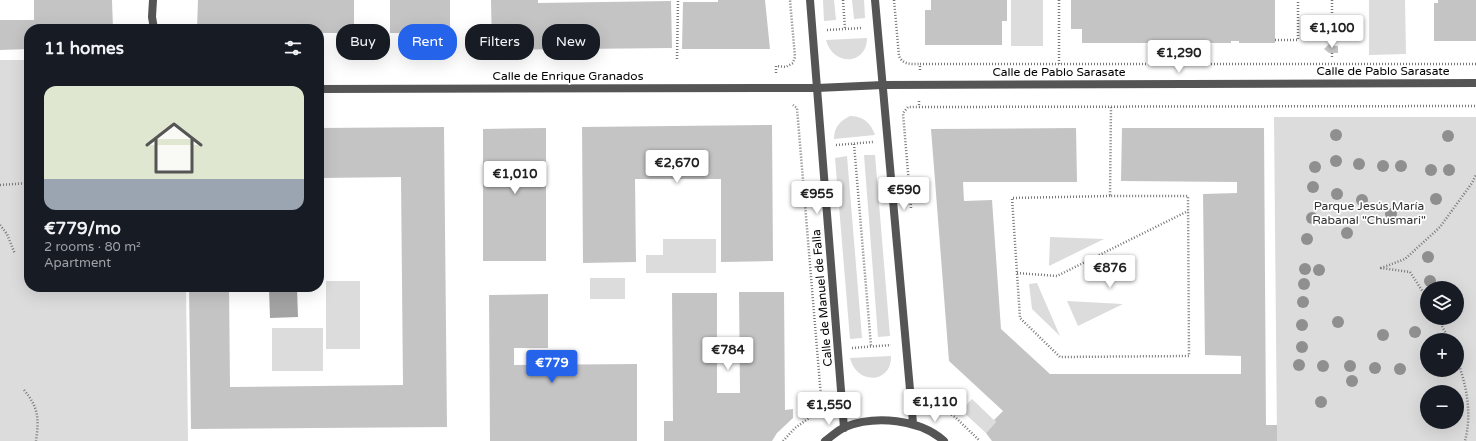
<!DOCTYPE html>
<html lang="en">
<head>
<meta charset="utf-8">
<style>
  :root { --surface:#171b24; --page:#242831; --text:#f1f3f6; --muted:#9ea1a6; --accent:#2563eb }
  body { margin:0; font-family:"Varela Round",sans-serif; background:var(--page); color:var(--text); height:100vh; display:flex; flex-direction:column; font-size:15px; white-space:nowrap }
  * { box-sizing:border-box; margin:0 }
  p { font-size:13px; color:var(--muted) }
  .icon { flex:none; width:22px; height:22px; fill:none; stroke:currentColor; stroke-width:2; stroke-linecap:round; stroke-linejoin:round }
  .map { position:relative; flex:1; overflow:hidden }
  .details { position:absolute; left:24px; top:24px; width:300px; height:268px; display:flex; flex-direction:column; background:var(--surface); border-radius:16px; box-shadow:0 4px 16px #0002 }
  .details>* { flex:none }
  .banner { position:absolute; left:336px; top:24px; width:380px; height:36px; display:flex; gap:8px }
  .controls { position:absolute; left:1420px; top:281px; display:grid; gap:8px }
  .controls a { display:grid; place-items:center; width:44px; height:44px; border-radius:50%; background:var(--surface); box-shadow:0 4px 16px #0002; font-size:20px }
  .price { position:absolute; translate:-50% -34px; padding:0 9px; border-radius:4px; background:#fff; color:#222; font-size:13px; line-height:26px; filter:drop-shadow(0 1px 2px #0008) }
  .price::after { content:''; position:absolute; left:50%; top:24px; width:12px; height:9px; margin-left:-6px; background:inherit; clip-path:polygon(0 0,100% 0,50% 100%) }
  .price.on { background:var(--accent); color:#fff }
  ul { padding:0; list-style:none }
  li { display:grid; align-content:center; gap:8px; height:212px; padding:0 20px }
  li span { display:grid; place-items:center; height:124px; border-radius:12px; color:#555 }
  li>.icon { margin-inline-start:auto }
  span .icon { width:72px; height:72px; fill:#fffc; stroke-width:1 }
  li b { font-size:17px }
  h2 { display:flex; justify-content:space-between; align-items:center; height:48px; padding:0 20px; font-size:17px }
  .tag { padding:0 14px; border-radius:16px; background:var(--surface); box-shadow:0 4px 16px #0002; font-size:14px; line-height:36px }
  .tag.on { background:var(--accent); color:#fff }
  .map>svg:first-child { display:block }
</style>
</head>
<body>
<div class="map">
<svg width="1476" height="441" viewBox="0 0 1476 441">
  <rect width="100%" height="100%" fill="#fff"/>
  <path fill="#dcdcdc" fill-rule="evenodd" d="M823,0H834L836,20L824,21Z
    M852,0H864L865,18L854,19Z
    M1011,0H1043V46H1011Z
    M1369,0H1405L1406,54L1369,55Z
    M867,38C867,65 833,67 826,40Z
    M0,60H29V287H186L188,441H0Z
    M850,116C863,116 871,123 875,135L834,139C834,127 840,121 850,116Z
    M1274,117H1476V441H1277ZM1427,288H1457V318H1427ZM1427,340H1457V370H1427ZM1427,392H1457V422H1427Z
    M864,155H875L890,336L878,337Z
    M847,156L862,338L850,339L835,158Z
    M1050,237L1104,239L1049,266Z
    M663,239H716V273H646V255H663Z
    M590,278H625V299H590Z
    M326,281H360V349H326Z
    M1037,283L1060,336L1032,309L1029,284Z
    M1067,301L1123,304L1078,326Z
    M272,328H323V371H272Z
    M891,356C892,384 856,385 850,358Z
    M972,399L996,422L986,433L961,410Z"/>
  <path fill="#a3a3a3" d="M297,288L298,317L270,318L269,289Z"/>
  <path fill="#c4c4c4" d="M34,0H112L113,29H29V49L0,50V20H34Z
    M198,0H354V33H319V29H197Z
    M390,0H450V34L390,33Z
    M491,0H538V3L671,1L672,48L492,50Z
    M718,0H765L770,49H682L683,2H718Z
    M931,0H1007V21H1002V45H925V10H931Z
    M1071,0H1275V43H1239V41H1231V43H1170V41H1162V43H1082V29H1071Z
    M1438,0H1476V41H1434V3H1438Z
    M1329,44L1332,46H1338V53H1329L1324,49Z
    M772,125L773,261L721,262V179H635L636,262L583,263L582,127Z
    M444,127L447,427L191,429L189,287H229L230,387L403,385L401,177L319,178V128Z
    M546,128V261H483V129Z
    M1076,128L1077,182H963L964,201L992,200L1001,329L1050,374H1241V356L1205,355L1203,194L1237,193V182L1121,181L1122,128H1264L1266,425H1277V441H992L986,433L996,422L994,420L1003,411L949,361L931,129Z
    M739,292H784L785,410L793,409V418L777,433L772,441H664V421H673L672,293H717V393H740Z
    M548,294V348H514V365L637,364V441H490L489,295Z"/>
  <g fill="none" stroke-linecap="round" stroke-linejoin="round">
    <path stroke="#777" stroke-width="2.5" stroke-dasharray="1 2" stroke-linecap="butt" d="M843,0L845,29
      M894,0L899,56C903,65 911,64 920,64
      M1059,0V64
      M827,30L862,28
      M1275,40H1298V0
      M1332,46V0
      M1332,53V57
      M677,59L678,0
      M920,70V64H1476
      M776,73V66L786,67L793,63L795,57L790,0
      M919,101V107L1476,106
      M854,144L871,346
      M836,145L873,142
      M0,185L29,183
      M1110,196L1012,198L1020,318L1060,357L1189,356L1188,196H1110L1111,107
      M911,208L903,113L908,107H919
      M0,225L7,234L15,254
      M1017,273L1057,276L1188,211
      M1427,298L1410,272L1381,268L1405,259L1440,227L1472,183L1476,175
      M1438,318L1449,340
      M852,348L891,345
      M1457,360C1467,386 1472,414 1465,441
      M24,390C39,408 39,419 36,441
      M928,401L955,417L980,441
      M783,441L795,428L822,409L797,108L793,105"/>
    <path stroke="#555" stroke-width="8" d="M817,88L883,85"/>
    <path stroke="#555" stroke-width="8" d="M153,0L152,17L154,29
      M883,85L1476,83
      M319,89L817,88"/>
    <path stroke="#555" stroke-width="8" d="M810,0L844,428
      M875,0L913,423
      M825,441C831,437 838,430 845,427C875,415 920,419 944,441"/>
  </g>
  <g fill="#8f8f8f">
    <circle cx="1336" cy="135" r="6"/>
    <circle cx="1448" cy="136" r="6"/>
    <circle cx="1336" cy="161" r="6"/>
    <circle cx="1359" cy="164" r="6"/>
    <circle cx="1383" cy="166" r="6"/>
    <circle cx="1401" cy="166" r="6"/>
    <circle cx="1315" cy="167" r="6"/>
    <circle cx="1431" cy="170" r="6"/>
    <circle cx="1449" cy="170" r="6"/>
    <circle cx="1313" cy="187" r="6"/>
    <circle cx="1337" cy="194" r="6"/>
    <circle cx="1436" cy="199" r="6"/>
    <circle cx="1362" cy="200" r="6"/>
    <circle cx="1391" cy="214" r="6"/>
    <circle cx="1312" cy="218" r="6"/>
    <circle cx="1347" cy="233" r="6"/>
    <circle cx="1307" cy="239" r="6"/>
    <circle cx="1428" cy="257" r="6"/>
    <circle cx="1305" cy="269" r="6"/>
    <circle cx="1319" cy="270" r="6"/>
    <circle cx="1430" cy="281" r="6"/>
    <circle cx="1304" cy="284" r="6"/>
    <circle cx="1303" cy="302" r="6"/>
    <circle cx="1338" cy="322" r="6"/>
    <circle cx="1302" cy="325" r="6"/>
    <circle cx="1415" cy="332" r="6"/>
    <circle cx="1383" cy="335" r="6"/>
    <circle cx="1302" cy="347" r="6"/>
    <circle cx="1299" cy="365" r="6"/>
    <circle cx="1323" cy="366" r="6"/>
    <circle cx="1350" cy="366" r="6"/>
    <circle cx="1375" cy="368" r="6"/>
    <circle cx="1400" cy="369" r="6"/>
    <circle cx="1352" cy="381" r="6"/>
    <circle cx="1321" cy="402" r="6"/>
  </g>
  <g text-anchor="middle" stroke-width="3.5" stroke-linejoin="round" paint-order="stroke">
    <g font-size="12" fill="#000" stroke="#fff">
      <text x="1383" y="75">Calle de Pablo Sarasate</text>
      <text x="1059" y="76">Calle de Pablo Sarasate</text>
      <text x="568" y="80">Calle de Enrique Granados</text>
      <text transform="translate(822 298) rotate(-95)" y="4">Calle de Manuel de Falla</text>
    </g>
    <g font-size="12" fill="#333" stroke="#fff">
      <text x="1369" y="210">Parque Jesús María<tspan x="1369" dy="14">Rabanal "Chusmari"</tspan></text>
    </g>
  </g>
</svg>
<div class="controls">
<a><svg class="icon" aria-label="layers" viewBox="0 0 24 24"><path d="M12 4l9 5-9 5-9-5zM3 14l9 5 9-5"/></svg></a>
<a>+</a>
<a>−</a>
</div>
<b class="price" style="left:1332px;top:49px">€1,100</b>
<b class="price" style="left:1179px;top:74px">€1,290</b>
<b class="price" style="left:677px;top:184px">€2,670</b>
<b class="price" style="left:515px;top:195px">€1,010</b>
<b class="price" style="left:904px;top:211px">€590</b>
<b class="price" style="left:817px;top:215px">€955</b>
<b class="price" style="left:1110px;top:289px">€876</b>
<b class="price" style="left:728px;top:371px">€784</b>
<b class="price on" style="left:552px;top:384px">€779</b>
<b class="price" style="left:935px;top:423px">€1,110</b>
<b class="price" style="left:829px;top:426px">€1,550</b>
<div class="banner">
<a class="tag">Buy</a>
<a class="tag on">Rent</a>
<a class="tag">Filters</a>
<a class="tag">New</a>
</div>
<section class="details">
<h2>11 homes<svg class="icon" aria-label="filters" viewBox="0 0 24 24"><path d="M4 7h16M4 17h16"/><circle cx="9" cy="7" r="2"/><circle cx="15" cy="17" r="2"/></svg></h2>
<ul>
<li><span style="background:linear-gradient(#dfe7d0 75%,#9aa5b1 0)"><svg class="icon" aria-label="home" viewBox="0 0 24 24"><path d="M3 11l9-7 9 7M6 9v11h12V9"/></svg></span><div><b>€779/mo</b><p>2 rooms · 80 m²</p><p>Apartment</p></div></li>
</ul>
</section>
</div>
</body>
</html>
